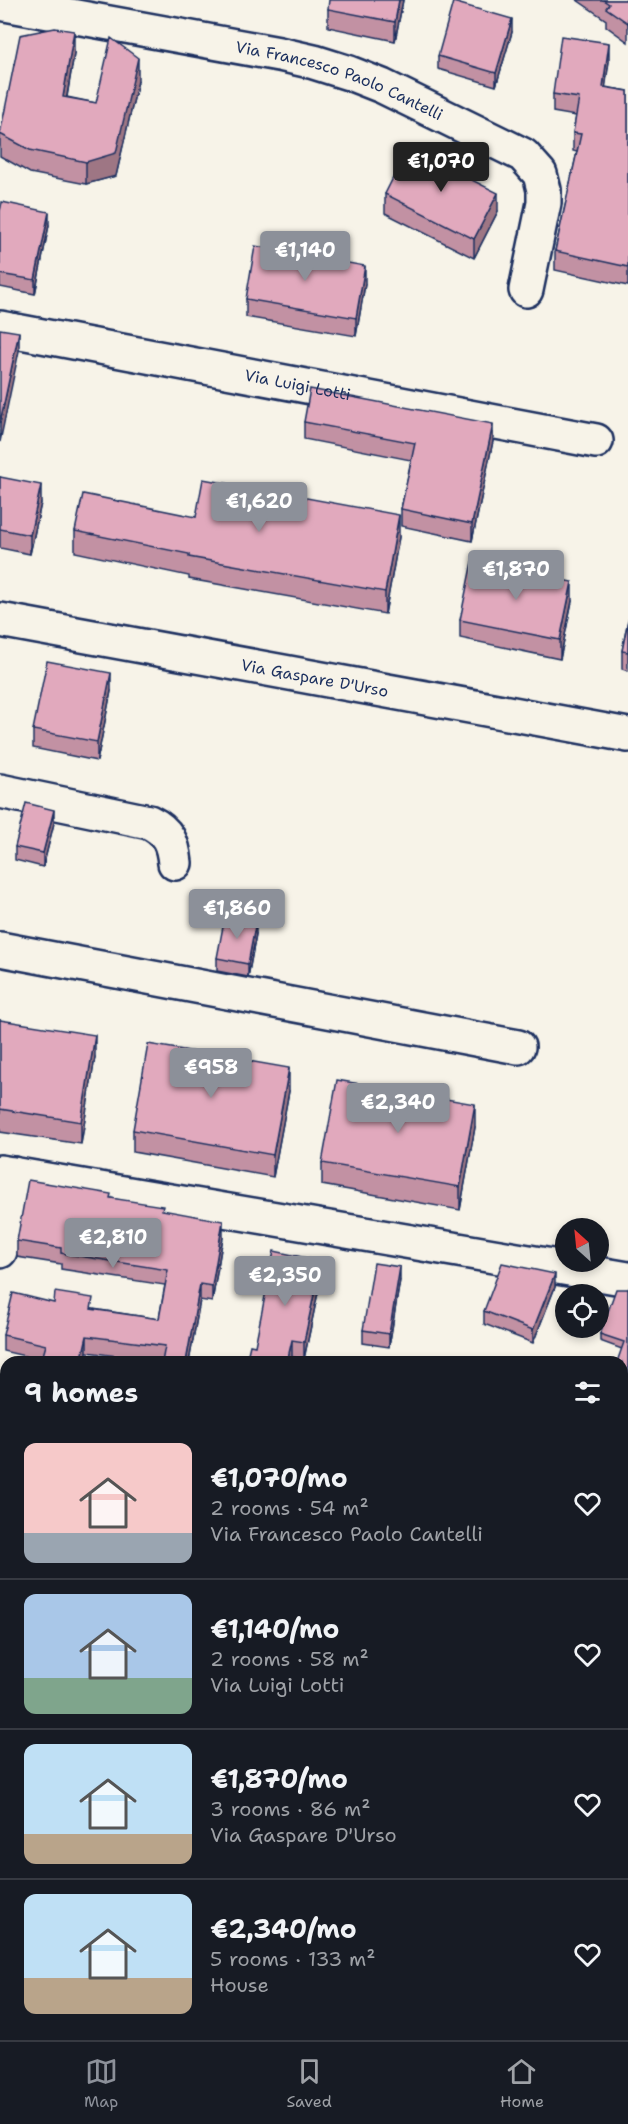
<!DOCTYPE html>
<html lang="en">
<head>
<meta charset="utf-8">
<style>
  :root { --surface:#171b24; --page:#20242c; --text:#f1f3f6; --muted:#9ea1a6; --line:#363941; --accent:#8c9099 }
  body { margin:0; font-family:"Shantell Sans",sans-serif; background:var(--page); color:var(--text); height:100vh; display:flex; flex-direction:column; font-size:22px; white-space:nowrap }
  * { box-sizing:border-box; margin:0 }
  p { font-size:20px; color:var(--muted) }
  .icon { flex:none; width:33px; height:33px; fill:none; stroke:currentColor; stroke-width:2; stroke-linecap:round; stroke-linejoin:round }
  .map { position:relative; flex:1; overflow:hidden }
  .side { position:absolute; left:0px; top:1356px; width:628px; height:684px; display:flex; flex-direction:column; background:var(--surface); border-radius:18px 18px 0 0; box-shadow:0 3px 9px #0003 }
  .side>* { flex:none }
  .needle { width:39px; rotate:333deg }
  .tools { position:absolute; left:555px; top:1218px; display:grid; gap:12px }
  .tools a { display:grid; place-items:center; width:54px; height:54px; border-radius:50%; background:var(--surface); box-shadow:0 3px 9px #0003; font-size:30px }
  .price { position:absolute; translate:-50% -51px; padding:0 14px; border-radius:6px; background:var(--accent); color:#fff; font-size:20px; line-height:39px; filter:drop-shadow(0 2px 3px #0008) }
  .price::after { content:''; position:absolute; left:50%; top:36px; width:18px; height:14px; margin-left:-9px; background:inherit; clip-path:polygon(0 0,100% 0,50% 100%) }
  .price.active { background:#222; color:#fff }
  ul { padding:0; list-style:none }
  li { display:flex; align-items:center; gap:18px; height:150px; padding:0 24px }
  li+li { border-top:2px solid var(--line) }
  li span { display:grid; place-items:center; flex:none; width:168px; height:120px; border-radius:12px; color:#555 }
  li>.icon { margin-inline-start:auto }
  span .icon { width:72px; height:72px; fill:#fffc; stroke-width:1 }
  li b { font-size:26px }
  h2 { display:flex; justify-content:space-between; align-items:center; height:72px; padding:0 24px; font-size:26px }
  .dock { display:flex; justify-content:space-around; align-items:center; height:84px; border-top:2px solid var(--line); background:var(--surface); font-size:16px; color:var(--muted) }
  .dock a { display:grid; justify-items:center; gap:3px }
  .dock .active { color:var(--accent) }
  .map>svg:first-child { display:block }
</style>
</head>
<body>
<div class="map">
<svg width="628" height="2040" viewBox="0 0 628 2040">
  <rect width="100%" height="100%" fill="#f7f3e8"/>
  <filter id="ink" filterUnits="userSpaceOnUse"><feTurbulence type="fractalNoise" baseFrequency=".0167" numOctaves="2"/><feDisplacementMap in="SourceGraphic" scale="12" xChannelSelector="R" yChannelSelector="G"/><feConvolveMatrix kernelMatrix="1 2 1 2 8 2 1 2 1" color-interpolation-filters="sRGB"/></filter>
  <g filter="url(#ink)">
    <g fill="none" stroke-linecap="round" stroke-linejoin="round">
      <defs>
        <g id="street">
          <path id="s1" d="M5,4L279,54L314,62L349,73L382,86L523,155L540,174L544,190V203L526,290"/>
          <path id="s2" d="M0,328L596,441"/>
          <path id="s3" d="M0,620L628,735"/>
          <path d="M0,791L149,822C168,831 173,843 175,863"/>
          <path d="M0,949L518,1047"/>
          <path d="M0,1172L628,1279"/>
          <path d="M0,1251L13,1174"/>
          <path d="M0,1502L6,1503"/>
          <path d="M622,1613L628,1614"/>
          <path d="M622,1654H628"/>
          <path d="M0,1723L6,1724"/>
          <path d="M0,1853L6,1854"/>
          <path d="M300,2040L301,2034"/>
          <path d="M521,2040L522,2034"/>
        </g>
      </defs>
      <use href="#street" stroke="#1b2f5e" stroke-width="38"/>
      <use href="#street" stroke="#f7f3e8" stroke-width="33"/>
    </g>
    <path fill="#c291a3" stroke="#1b2f5e" stroke-width="1.5" d="M403,0L395,41L328,27V9Z
      M577,0H628V42L606,26V20Z
      M512,32L496,86L438,69V56Z
      M74,54L67,97L96,103L138,81L116,176L86,184L30,173L0,156V134Z
      M609,61L605,87L628,91V286L555,270V251L577,152L573,151V133L576,116L553,112V94Z
      M385,194L498,211L474,258L385,213Z
      M0,211L49,225L35,294L0,287Z
      M365,284L356,336L246,317V299Z
      M304,422L493,441L472,541L401,526V509L411,460L304,439Z
      M0,477L41,503L30,554L0,548Z
      M196,517L399,537L385,614L189,579V576L75,552V531Z
      M572,601L560,659L460,638V620Z
      M628,620V671L622,669V651Z
      M111,691L97,761L33,748V730Z
      M54,823L43,867L15,860V847Z
      M256,934L248,977L217,971V958Z
      M0,1020L95,1057L81,1144L0,1132Z
      M289,1091L273,1177L133,1152V1130Z
      M475,1127L460,1210L322,1185V1163Z
      M111,1198L163,1210L223,1237L212,1302L200,1300L189,1362H162L87,1352L42,1360L3,1351V1335L54,1303L159,1319L165,1285L61,1269V1264L17,1257V1241Z
      M321,1278L304,1359L292,1357L255,1346Z
      M400,1280L389,1347L363,1343V1330Z
      M555,1287L533,1343L484,1324V1311Z
      M628,1289V1383L622,1381V1349L600,1341V1334Z
      M0,1394L6,1395V1472L0,1470Z
      M622,1437L628,1439V1537L622,1535Z
      M0,1739L6,1740V1806L0,1805Z
      M628,1779V2040H576V2034H622Z
      M0,1877L6,1878V1959L0,1958Z"/>
    <path fill="#9e7684" stroke="#1b2f5e" stroke-width="1.5" d="M399,0H403L395,41V22Z
      M512,19V32L496,86V73Z
      M74,31V54L63,119V97Z
      M609,43V61L603,105V87Z
      M138,58V81L116,176L86,184V162Z
      M498,193V211L474,258V239Z
      M49,212V225L35,294V280Z
      M365,266V284L356,336V318Z
      M19,332V351L0,442V423Z
      M493,424V441L472,541V524Z
      M41,485V503L30,554V535Z
      M399,515V537L385,614V592Z
      M572,582V601L560,659V640Z
      M111,673V691L97,761V742Z
      M54,810V823L43,867V853Z
      M256,921V934L248,977V964Z
      M95,1035V1057L81,1144V1122Z
      M289,1068V1091L273,1177V1155Z
      M475,1104V1127L460,1210V1187Z
      M223,1221V1237L212,1302V1286Z
      M321,1261V1278L304,1359V1342Z
      M400,1267V1280L389,1347V1334Z
      M555,1274V1287L533,1343V1330Z
      M200,1284V1300L189,1362H186Z
      M87,1336V1352L85,1362H81Z
      M292,1340V1357L291,1362H287Z
      M6,1584V1602L0,1627V1608Z
      M74,2034H77L76,2040H73Z
      M227,2034H229V2040H226Z"/>
    <path fill="#e1a9bd" stroke="#1b2f5e" stroke-width="1.5" d="M329,0H399L395,22L328,9Z
      M603,0H628V23L606,8L609,4Z
      M453,2L512,19L496,73L438,56Z
      M55,28L74,31L63,97L96,103L111,38L138,58L116,153L86,162L30,150L0,134L20,35Z
      M561,36L609,43L603,87L628,91V267L555,251L581,134L573,133L579,98L553,94Z
      M408,148L498,193L474,239L385,194Z
      M2,202L49,212L35,280L0,274V211Z
      M255,246L365,266L356,318L246,299Z
      M0,329L19,332L0,423Z
      M310,389L493,424L472,524L401,509L415,443L304,422Z
      M0,477L41,485L30,535L0,529Z
      M203,479L399,515L385,592L189,557V554L75,531L83,494L196,517Z
      M472,562L572,582L560,640L460,620Z
      M628,620V652L622,651Z
      M47,661L111,673L97,742L33,730Z
      M26,803L54,810L43,853L15,847Z
      M225,916L256,921L248,964L217,958Z
      M0,1020L95,1035L81,1122L0,1109Z
      M148,1044L289,1068L273,1155L133,1130Z
      M337,1080L475,1104L460,1187L322,1163Z
      M28,1180L111,1194L110,1198L163,1206L162,1210L223,1221L212,1286L200,1284L186,1362H162L165,1346L87,1336L81,1362H41L46,1345L3,1335L13,1293L54,1303L55,1292L93,1298L91,1309L159,1319L168,1270L61,1253V1248L17,1241Z
      M274,1251L321,1261L304,1342L292,1340L287,1362H246L250,1345L255,1346Z
      M374,1263L400,1267L389,1334L363,1330Z
      M502,1263L555,1274L533,1330L484,1311Z
      M616,1289H628V1375L622,1373V1362H617L624,1342L600,1334Z
      M0,1394L6,1395V1455L0,1454Z
      M622,1437L628,1439V1524L622,1522Z
      M0,1548L6,1549V1584L0,1608Z
      M0,1739L6,1740V1793L0,1792Z
      M628,1779V2036L619,2034H622V1805Z
      M0,1877L6,1878V1940L0,1939Z
      M6,1990V2034H74L73,2040H0V2023Z
      M158,2034H227L226,2040H157Z"/>
  </g>
  <g text-anchor="middle" stroke-width="6" stroke-linejoin="round" paint-order="stroke">
    <g font-size="16" fill="#1b2f5e" stroke="#f7f3e8">
      <text dy="6" stroke="none"><textPath href="#s1" startOffset="344">Via Francesco Paolo Cantelli</textPath></text>
      <text dy="6" stroke="none"><textPath href="#s2" startOffset="303">Via Luigi Lotti</textPath></text>
      <text dy="6" stroke="none"><textPath href="#s3" startOffset="320">Via Gaspare D'Urso</textPath></text>
    </g>
  </g>
</svg>
<div class="tools">
<a><svg class="needle" viewBox="-14 -14 28 28"><path d="M0-13l5 13h-10z" fill="#e53935"/><path d="M0 13l5-13h-10z" fill="#9ea1a6"/></svg></a>
<a><svg class="icon" aria-label="locate" viewBox="0 0 24 24"><circle cx="12" cy="12" r="6"/><path d="M12 2v4M12 18v4M2 12h4M18 12h4"/></svg></a>
</div>
<b class="price active" style="left:441px;top:193px">€1,070</b>
<b class="price" style="left:305px;top:282px">€1,140</b>
<b class="price" style="left:259px;top:533px">€1,620</b>
<b class="price" style="left:516px;top:601px">€1,870</b>
<b class="price" style="left:237px;top:940px">€1,860</b>
<b class="price" style="left:211px;top:1099px">€958</b>
<b class="price" style="left:398px;top:1134px">€2,340</b>
<b class="price" style="left:113px;top:1269px">€2,810</b>
<b class="price" style="left:285px;top:1307px">€2,350</b>
<section class="side">
<h2>9 homes<svg class="icon" aria-label="filters" viewBox="0 0 24 24"><path d="M4 7h16M4 17h16"/><circle cx="9" cy="7" r="2"/><circle cx="15" cy="17" r="2"/></svg></h2>
<ul>
<li><span style="background:linear-gradient(#f6c9c9 75%,#9aa5b1 0)"><svg class="icon" aria-label="home" viewBox="0 0 24 24"><path d="M3 11l9-7 9 7M6 9v11h12V9"/></svg></span><div><b>€1,070/mo</b><p>2 rooms · 54 m²</p><p>Via Francesco Paolo Cantelli</p></div><svg class="icon" aria-label="heart" viewBox="0 0 24 24"><path d="M12 20l-8-8c-3-5 5-10 8-4 3-6 11-1 8 4z"/></svg></li>
<li><span style="background:linear-gradient(#a9c7e8 70%,#7fa58c 0)"><svg class="icon" aria-label="home" viewBox="0 0 24 24"><path d="M3 11l9-7 9 7M6 9v11h12V9"/></svg></span><div><b>€1,140/mo</b><p>2 rooms · 58 m²</p><p>Via Luigi Lotti</p></div><svg class="icon" aria-label="heart" viewBox="0 0 24 24"><path d="M12 20l-8-8c-3-5 5-10 8-4 3-6 11-1 8 4z"/></svg></li>
<li><span style="background:linear-gradient(#bfe0f5 75%,#b9a48a 0)"><svg class="icon" aria-label="home" viewBox="0 0 24 24"><path d="M3 11l9-7 9 7M6 9v11h12V9"/></svg></span><div><b>€1,870/mo</b><p>3 rooms · 86 m²</p><p>Via Gaspare D'Urso</p></div><svg class="icon" aria-label="heart" viewBox="0 0 24 24"><path d="M12 20l-8-8c-3-5 5-10 8-4 3-6 11-1 8 4z"/></svg></li>
<li><span style="background:linear-gradient(#bfe0f5 70%,#b9a48a 0)"><svg class="icon" aria-label="home" viewBox="0 0 24 24"><path d="M3 11l9-7 9 7M6 9v11h12V9"/></svg></span><div><b>€2,340/mo</b><p>5 rooms · 133 m²</p><p>House</p></div><svg class="icon" aria-label="heart" viewBox="0 0 24 24"><path d="M12 20l-8-8c-3-5 5-10 8-4 3-6 11-1 8 4z"/></svg></li>
</ul>
</section>
</div>
<nav class="dock">
<a class="active"><svg class="icon" aria-label="map" viewBox="0 0 24 24"><path d="M3 6l6-2 6 2 6-2v14l-6 2-6-2-6 2zM9 4v14M15 6v14"/></svg>Map</a>
<a><svg class="icon" aria-label="saved" viewBox="0 0 24 24"><path d="M7 4h10v16l-5-4-5 4z"/></svg>Saved</a>
<a><svg class="icon" aria-label="home" viewBox="0 0 24 24"><path d="M3 11l9-7 9 7M6 9v11h12V9"/></svg>Home</a>
</nav>
</body>
</html>
